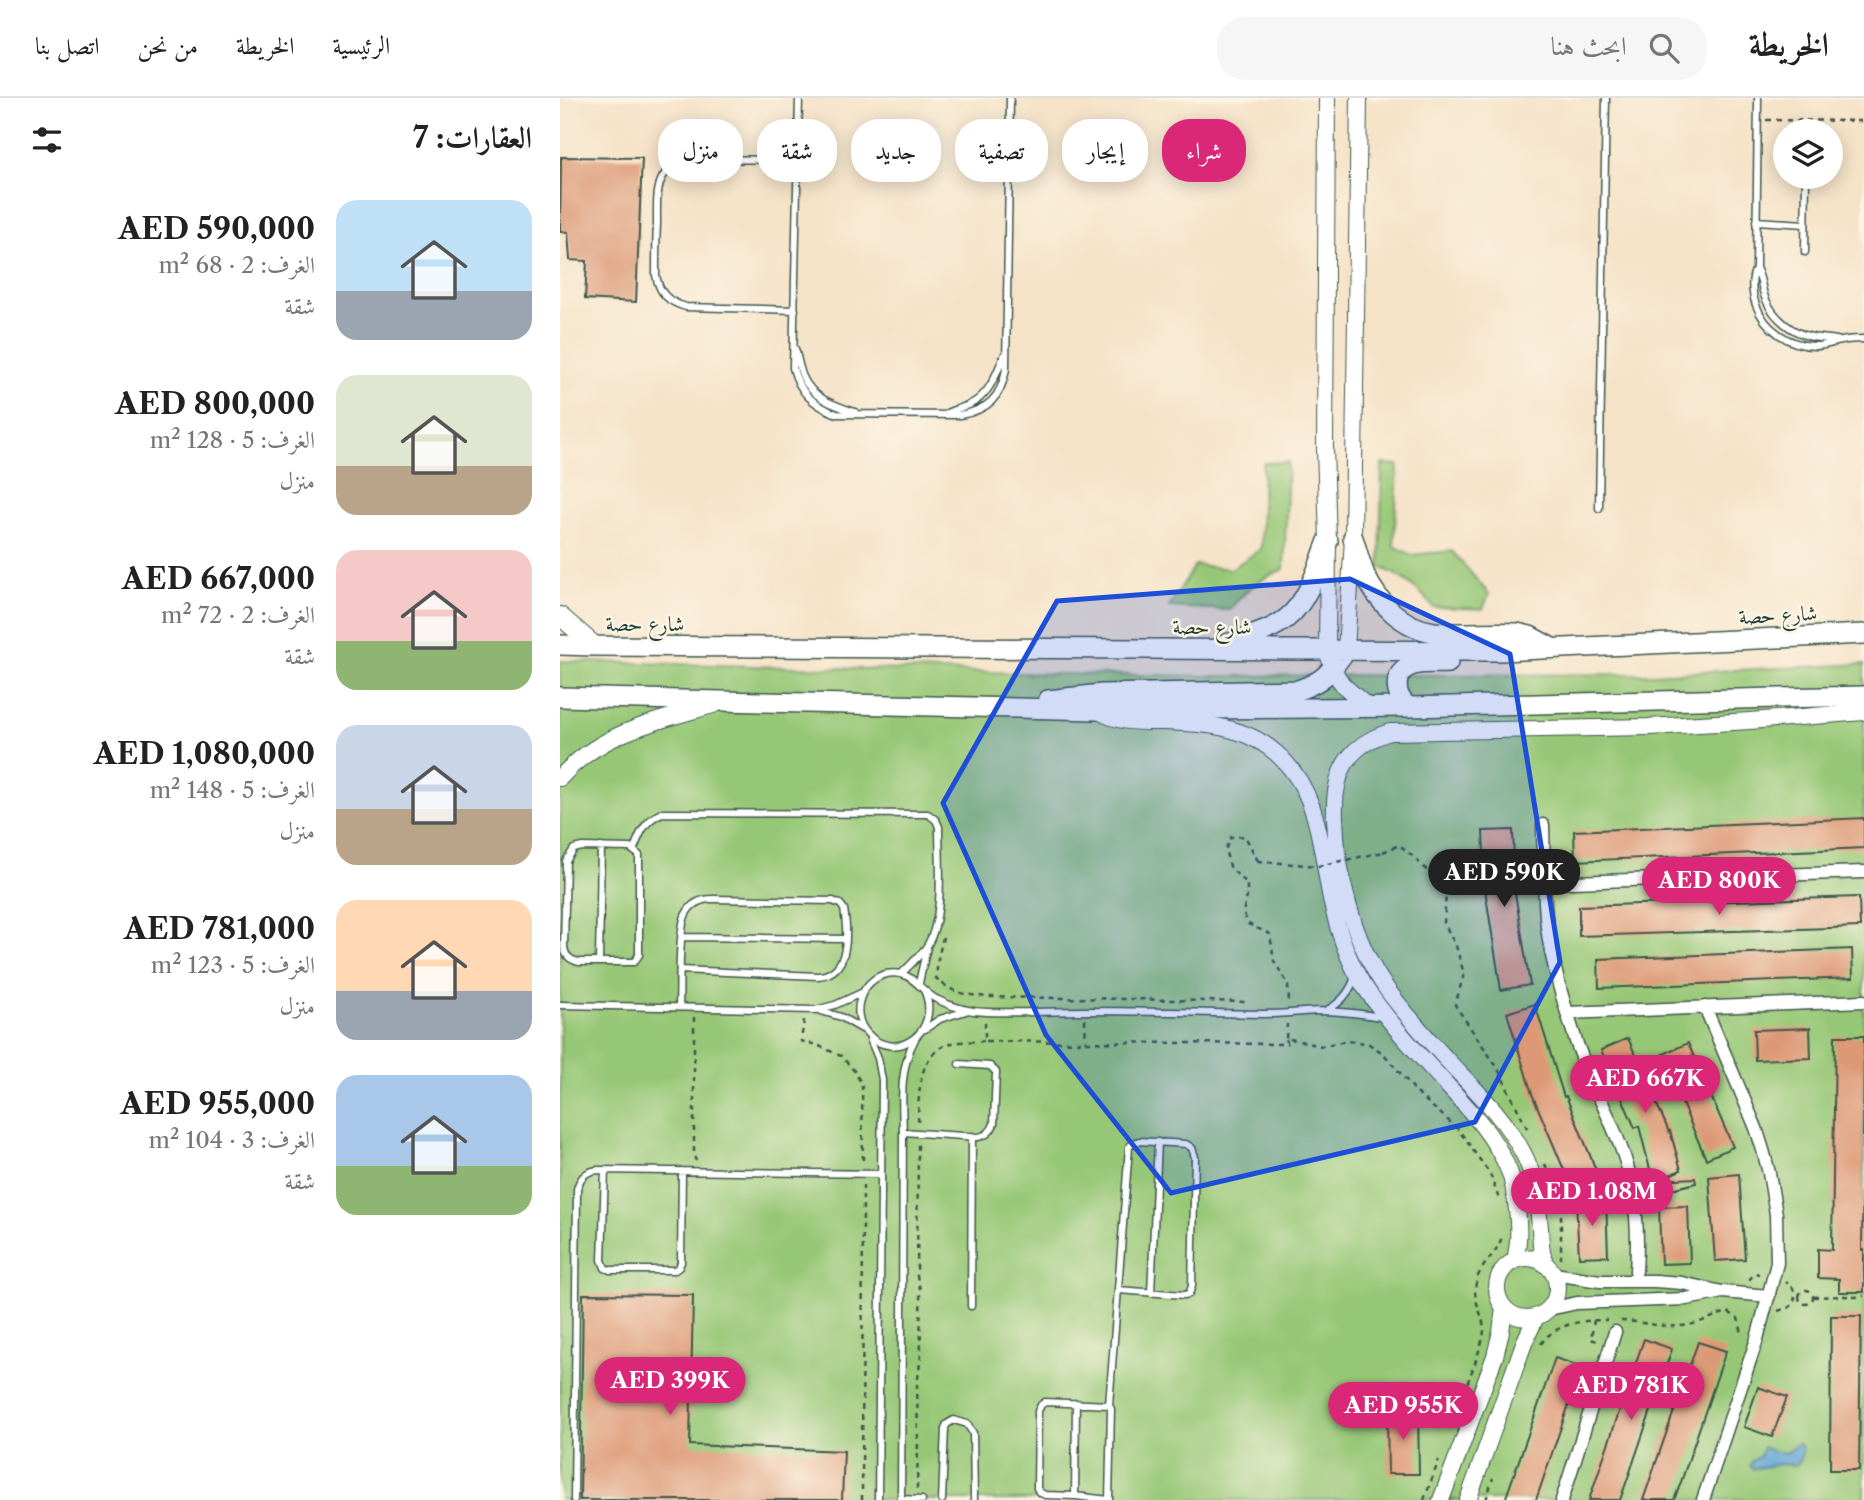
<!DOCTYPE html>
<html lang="ar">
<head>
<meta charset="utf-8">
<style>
  :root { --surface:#fff; --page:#f6f6f6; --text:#222; --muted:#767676; --line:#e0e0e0; --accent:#db2777 }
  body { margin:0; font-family:"Libre Caslon Text",Amiri,serif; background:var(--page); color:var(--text); direction:rtl; height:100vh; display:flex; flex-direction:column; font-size:26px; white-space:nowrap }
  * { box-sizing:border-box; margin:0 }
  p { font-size:23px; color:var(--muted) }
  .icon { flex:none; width:38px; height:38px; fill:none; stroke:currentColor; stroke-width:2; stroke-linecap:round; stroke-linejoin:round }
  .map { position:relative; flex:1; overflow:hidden; direction:ltr }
  .panel { display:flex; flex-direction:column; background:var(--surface); width:560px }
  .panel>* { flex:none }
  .banner { position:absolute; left:21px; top:21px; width:665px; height:63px; direction:rtl; display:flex; gap:14px }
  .buttons { position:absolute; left:1213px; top:21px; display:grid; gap:14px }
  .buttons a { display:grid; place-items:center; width:70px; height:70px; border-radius:50%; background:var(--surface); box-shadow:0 4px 18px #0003; font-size:35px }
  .price { position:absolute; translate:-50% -60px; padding:0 16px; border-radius:24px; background:var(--accent); color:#fff; font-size:23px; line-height:46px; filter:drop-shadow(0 2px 4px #0008) }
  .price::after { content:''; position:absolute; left:50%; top:42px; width:21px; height:16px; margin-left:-10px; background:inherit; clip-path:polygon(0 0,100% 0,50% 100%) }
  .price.current { background:#222; color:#fff }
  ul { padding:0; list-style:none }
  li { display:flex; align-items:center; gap:21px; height:175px; padding:0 28px }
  li span { display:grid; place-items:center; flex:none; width:196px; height:140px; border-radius:21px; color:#555 }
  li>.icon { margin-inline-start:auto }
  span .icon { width:84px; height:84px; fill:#fffc; stroke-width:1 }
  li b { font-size:30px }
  h2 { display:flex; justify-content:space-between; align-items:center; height:84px; padding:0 28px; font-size:30px }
  .pill { padding:0 24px; border-radius:28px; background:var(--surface); box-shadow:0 4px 18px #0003; font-size:24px; line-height:63px }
  .pill.current { background:var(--accent); color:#fff }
  header { display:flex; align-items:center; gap:42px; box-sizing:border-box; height:98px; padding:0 35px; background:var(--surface); border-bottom:2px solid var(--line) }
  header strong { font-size:33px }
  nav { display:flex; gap:38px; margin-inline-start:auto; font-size:24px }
  .search { width:490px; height:63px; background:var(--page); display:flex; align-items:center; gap:18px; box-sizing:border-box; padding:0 24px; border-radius:28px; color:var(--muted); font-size:26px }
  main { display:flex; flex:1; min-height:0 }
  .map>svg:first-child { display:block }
</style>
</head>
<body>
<header>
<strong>الخريطة</strong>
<div class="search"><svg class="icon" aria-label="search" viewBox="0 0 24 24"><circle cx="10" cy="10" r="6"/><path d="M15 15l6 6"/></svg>ابحث هنا</div>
<nav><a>الرئيسية</a><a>الخريطة</a><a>من نحن</a><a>اتصل بنا</a></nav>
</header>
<main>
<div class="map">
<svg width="1304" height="1402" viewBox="0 0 1304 1402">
  <rect width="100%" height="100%" fill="#fcf5e5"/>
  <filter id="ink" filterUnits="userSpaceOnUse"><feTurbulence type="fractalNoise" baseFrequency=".0143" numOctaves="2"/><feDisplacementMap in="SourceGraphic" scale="14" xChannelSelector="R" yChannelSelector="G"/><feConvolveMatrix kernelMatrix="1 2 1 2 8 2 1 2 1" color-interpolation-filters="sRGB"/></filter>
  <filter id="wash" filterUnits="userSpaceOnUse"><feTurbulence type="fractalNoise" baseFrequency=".00686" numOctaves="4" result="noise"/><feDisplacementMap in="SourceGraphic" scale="28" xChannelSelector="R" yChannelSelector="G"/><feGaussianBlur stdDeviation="1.57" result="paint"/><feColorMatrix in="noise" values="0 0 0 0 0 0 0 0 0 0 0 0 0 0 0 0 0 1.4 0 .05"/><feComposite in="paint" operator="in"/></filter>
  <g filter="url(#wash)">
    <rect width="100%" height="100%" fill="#f5e2c7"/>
    <path fill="#96c776" stroke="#5a8255" stroke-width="2" d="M728,364L724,471C701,480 684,492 670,512L609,509L635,467L671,471L701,451L703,365Z
      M822,366L838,367L834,448L852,457L892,453L929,496L923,511L873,509C859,490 842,478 820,469Z
      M0,563L497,576L654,578L1091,576L1304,566V1402H0Z"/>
    <path fill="#62a4d6" stroke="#407085" stroke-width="2" d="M1239,1346L1241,1348C1242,1354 1241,1362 1236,1367L1220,1366L1193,1371L1190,1368L1192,1363L1199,1359L1203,1349L1212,1353L1227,1355L1236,1347Z"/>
    <g id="blocks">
      <path fill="#dd9976" d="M1,59L82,60L76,204L25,201L27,163L10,162L8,134L0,133Z
        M1304,720V750L1015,763L1014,733Z
        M953,732L955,795L970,887L941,892L926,798L923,733Z
        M1299,799L1300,829L1019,838V808Z
        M1292,851L1293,880L1039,890L1038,861Z
        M975,906L1004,999L1006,998L1038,1077L1014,1086H1010L972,996L947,915Z
        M1250,930L1251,960L1195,962L1194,932Z
        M1275,938H1304L1302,1152H1304V1194H1279V1181L1258,1180V1151L1272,1152Z
        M1068,940L1109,1034L1110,1033L1121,1072L1098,1082L1135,1080L1136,1085L1096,1095L1079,1028L1075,1030L1041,952Z
        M1128,945L1173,1049L1146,1061L1101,957Z
        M1179,1076L1185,1161L1155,1163L1149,1079Z
        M1046,1101L1048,1158L1019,1159L1016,1103Z
        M1128,1108L1130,1165L1101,1166L1099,1109Z
        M23,1196L133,1197L130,1347L284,1353L282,1402H20Z
        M1271,1218H1301L1299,1372H1270Z
        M1084,1241L1112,1251L1071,1371L1060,1402H1029Z
        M1138,1244L1166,1253L1121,1384L1114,1402H1083Z
        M995,1260L1022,1269L990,1361L976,1402H945Z
        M1198,1289L1227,1299L1212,1339L1184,1329Z
        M827,1313H858L859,1376H828Z"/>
    </g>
  </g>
  <g filter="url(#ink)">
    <use href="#blocks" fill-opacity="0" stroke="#3f564a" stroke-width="2"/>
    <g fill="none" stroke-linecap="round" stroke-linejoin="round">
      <defs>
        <path id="service" d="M239,0L233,270C239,294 253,307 277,316L400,317C428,312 441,300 446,271L450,0
          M1198,0L1196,170C1190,182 1192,195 1196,207C1205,231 1229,248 1255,248C1265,248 1273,244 1282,243C1289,241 1297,241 1304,241
          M1196,123L1245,126
          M1245,154L1246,79
          M1196,170C1202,180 1201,191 1206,202C1214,220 1232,235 1252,239C1262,241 1271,240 1280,243
          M235,212L126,209C108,204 99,195 96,177C96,160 96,143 97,126C97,95 94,69 131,61L238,62
          M235,251C238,260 239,270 243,279C253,301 274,307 295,314
          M387,315C394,311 402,310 409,307C431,296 435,277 445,256
          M1039,410L1046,0
          M22,749L70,750L79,757V857L74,864H19C10,862 5,858 4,849L6,763L14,751Z
          M74,751C80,735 85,722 102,715L368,716L376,722L379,729C379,764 385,818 367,848C360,858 350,867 341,876
          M122,839L285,841
          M39,864L41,749
          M359,885L367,849
          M364,892C383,933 335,967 307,935C289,915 301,882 326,876C352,871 358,891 376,901C392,909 410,914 427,914C459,915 491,913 523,913C584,913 644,915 704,916C726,916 747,913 768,913C786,914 804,916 821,919
          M0,907L255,912L275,907L301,895
          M119,909C120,890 118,830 126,816C131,806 141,801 153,801L273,803L280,806L284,811C288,836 290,876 258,878L120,872
          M767,912C781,905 790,894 795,879
          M261,913L281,919L302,931
          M365,931L380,921L406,913
          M310,941L318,960L322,982L318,1402
          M343,1034L418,1039C426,1038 431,1034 434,1026L436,974L430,968L399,966
          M45,1072L42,1162L45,1170L50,1172H115L119,1169L121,1164L122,1073
          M591,1195L598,1044
          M411,1208L412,1038
          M485,1304L549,1307L551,1311L549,1402L515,1398L485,1397L479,1394L477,1390L478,1313L481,1307Z
          M549,1307L569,1049L573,1045L579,1043L626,1046L632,1050L635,1059L632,1188L629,1196L624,1197L558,1192
          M515,1398L516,1305
          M341,1401L362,1402
          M14,1402L17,1091C20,1079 26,1073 38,1072L321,1076
          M341,1402L343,1034C342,1001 339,971 355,941
          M382,1402L385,1330L387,1326L394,1322L407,1326L413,1335L414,1402"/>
        <path id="minor" d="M983,727C984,761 983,795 987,829C992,867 1004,906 1016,943C1028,979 1047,1012 1060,1047C1076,1087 1079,1130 1076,1173
          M984,785L1304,774
          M1008,915L1304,903
          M994,1176L1040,1183H1095L1122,1185L1162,1194L1209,1198
          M989,1211L1017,1205L1126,1201L1158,1195
          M1002,1402L1055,1234
          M1143,1402L1197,1241L1217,1165L1216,1116L1209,1075L1203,1052L1196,1030L1145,909"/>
        <path id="tertiary" d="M767,0L765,350L768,443L767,552L773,571L778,580L784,588L809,610
          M786,552L793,440L799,0
          M539,613C558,625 579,624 601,624C642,625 684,627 716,655C760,694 760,747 771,801C777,829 787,860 802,885C822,916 848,945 873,972C901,1003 933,1033 949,1073C953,1082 954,1094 956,1104C959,1123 960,1142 955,1162
          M0,680C41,633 99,623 156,606
          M937 1190a30 30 0 1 1 60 0a30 30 0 1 1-60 0Z
          M986,1166C980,1155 981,1142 980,1130C978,1103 975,1076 962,1053C944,1018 914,991 888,963C866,939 844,915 826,890C793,844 776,774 775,719C773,675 787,647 830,634L1089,629L1190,623L1304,614
          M881,1402L935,1258L941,1234L944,1210
          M908,1402L964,1245L976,1219"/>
        <path id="secondary" d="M0,518L35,548"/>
        <path id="primary" d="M793,440C797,452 800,465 805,477C818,505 843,530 874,534C901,537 930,533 957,535L970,538L992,550
          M0,547L35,548L941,553L1304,536
          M661,548C683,540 710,534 727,520C749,502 758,468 768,443
          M0,599L537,612L849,609L1304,598
          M488,602L542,596L738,592C765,583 770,574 786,552
          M849,609C833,598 832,572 854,567C864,564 877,566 888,565"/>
      </defs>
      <use href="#service" stroke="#3f564a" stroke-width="9"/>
      <use href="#minor" stroke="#3f564a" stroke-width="15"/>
      <use href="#tertiary" stroke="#3f564a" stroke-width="18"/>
      <use href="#secondary" stroke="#3f564a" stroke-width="20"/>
      <use href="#primary" stroke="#3f564a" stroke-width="22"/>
      <path stroke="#3f564a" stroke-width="2.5" stroke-dasharray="5 5" stroke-linecap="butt" d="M1206,22L1304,23
        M823,754L839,747C858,761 872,778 886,796L884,825L896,848L904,876L895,907L937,969L968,1032
        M698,763L685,738L671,739L665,752L671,771L687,785V799L683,814L688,826L710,836L714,863L728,886L729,906
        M383,839L378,861L376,880C393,896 404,896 427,899L573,901L686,904
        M134,919V1058L136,1063
        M525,921L526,945
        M244,922L241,943L257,947L281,958L296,975L302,988L303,1066
        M425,924V943L720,946L727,945L726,940L761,948L786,943L798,944L809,946L823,955L859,997L898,1031L930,1076L939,1101
        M726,940L727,926
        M358,1024C359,995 357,954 392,945C402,943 415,944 425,943
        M985,1066L994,1090
        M992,1091L994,1090L1001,1117V1161
        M1189,1182L1195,1175L1199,1176
        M1239 1199a7 7 0 1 1 14 0a7 7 0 1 1-14 0Z
        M1253,1199L1285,1198L1295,1199L1304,1198
        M1218,1213L1230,1209L1235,1200L1233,1190L1226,1184
        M1034,1222L1031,1241L1040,1244
        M1061,1223C1080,1223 1102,1230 1121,1228C1138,1227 1152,1218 1168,1214L1178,1220L1182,1235L1184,1236
        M981,1246C995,1225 1023,1222 1047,1222
        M904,1294C909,1281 924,1243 924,1232C923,1215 912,1203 916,1185C919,1167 938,1156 942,1138
        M357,1391L358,1342L357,1287L361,1257L360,1191L357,1178L358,1045
        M302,1402L303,1086
        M864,1402L879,1362
        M926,1402L933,1380"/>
      <use href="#service" stroke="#fff" stroke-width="6"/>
      <use href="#minor" stroke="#fff" stroke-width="12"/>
      <use href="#tertiary" stroke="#fff" stroke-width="16"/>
      <use href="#secondary" stroke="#fff" stroke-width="18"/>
      <use href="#primary" stroke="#fff" stroke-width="19"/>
      <path stroke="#3f564a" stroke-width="2.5" stroke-dasharray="5 5" stroke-linecap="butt" d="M698,763L758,768L823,754"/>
    </g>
  </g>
  <path fill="#1d4ed8" fill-opacity="0.2" stroke="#1d4ed8" stroke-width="5" stroke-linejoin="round" d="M790,481L950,556L1000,864L915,1024L611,1095L486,937L383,705L497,503Z"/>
  <g text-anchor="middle" stroke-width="5" stroke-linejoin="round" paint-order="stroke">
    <g font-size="21" fill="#1f3d34" stroke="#fcf5e5">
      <text transform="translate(1218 517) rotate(-3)" y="7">شارع حصة</text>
      <text x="85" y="533">شارع حصة</text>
      <text x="652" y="536">شارع حصة</text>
    </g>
  </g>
</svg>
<div class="buttons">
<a><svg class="icon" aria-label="layers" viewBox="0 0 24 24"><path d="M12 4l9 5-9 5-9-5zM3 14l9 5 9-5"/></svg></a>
</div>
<b class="price current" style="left:944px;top:811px">AED 590K</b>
<b class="price" style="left:1159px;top:819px">AED 800K</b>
<b class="price" style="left:1085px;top:1017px">AED 667K</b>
<b class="price" style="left:1032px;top:1130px">AED 1.08M</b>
<b class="price" style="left:110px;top:1319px">AED 399K</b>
<b class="price" style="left:1071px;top:1324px">AED 781K</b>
<b class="price" style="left:843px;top:1344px">AED 955K</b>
<div class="banner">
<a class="pill current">شراء</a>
<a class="pill">إيجار</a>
<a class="pill">تصفية</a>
<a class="pill">جديد</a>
<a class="pill">شقة</a>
<a class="pill">منزل</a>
</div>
</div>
<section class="panel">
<h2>العقارات: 7<svg class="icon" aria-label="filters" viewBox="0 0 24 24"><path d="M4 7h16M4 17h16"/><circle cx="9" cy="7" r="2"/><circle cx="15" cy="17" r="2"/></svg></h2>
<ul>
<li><span style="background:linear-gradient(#bfe0f5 65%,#9aa5b1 0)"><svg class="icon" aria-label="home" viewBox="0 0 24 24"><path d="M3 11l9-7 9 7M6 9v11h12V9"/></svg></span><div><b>AED 590,000</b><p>الغرف: 2 · 68 m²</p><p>شقة</p></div></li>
<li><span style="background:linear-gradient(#dfe7d0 65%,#b9a48a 0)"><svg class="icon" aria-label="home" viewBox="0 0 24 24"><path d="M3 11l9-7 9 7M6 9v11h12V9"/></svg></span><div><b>AED 800,000</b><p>الغرف: 5 · 128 m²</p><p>منزل</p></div></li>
<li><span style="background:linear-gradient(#f6c9c9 65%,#8fb573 0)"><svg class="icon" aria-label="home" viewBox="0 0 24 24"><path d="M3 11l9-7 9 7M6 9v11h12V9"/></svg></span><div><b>AED 667,000</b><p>الغرف: 2 · 72 m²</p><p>شقة</p></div></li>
<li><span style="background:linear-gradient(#c9d6e8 60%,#b9a48a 0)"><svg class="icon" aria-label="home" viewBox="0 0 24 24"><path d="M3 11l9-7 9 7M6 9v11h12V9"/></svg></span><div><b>AED 1,080,000</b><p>الغرف: 5 · 148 m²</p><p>منزل</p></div></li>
<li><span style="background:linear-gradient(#ffd9b3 65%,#9aa5b1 0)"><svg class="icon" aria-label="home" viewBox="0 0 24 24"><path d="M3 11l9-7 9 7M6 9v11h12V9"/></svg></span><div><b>AED 781,000</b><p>الغرف: 5 · 123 m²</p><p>منزل</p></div></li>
<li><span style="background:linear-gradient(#a9c7e8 65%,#8fb573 0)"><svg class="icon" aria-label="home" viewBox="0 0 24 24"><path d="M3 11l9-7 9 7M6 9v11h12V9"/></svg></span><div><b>AED 955,000</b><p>الغرف: 3 · 104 m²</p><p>شقة</p></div></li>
</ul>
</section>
</main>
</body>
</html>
